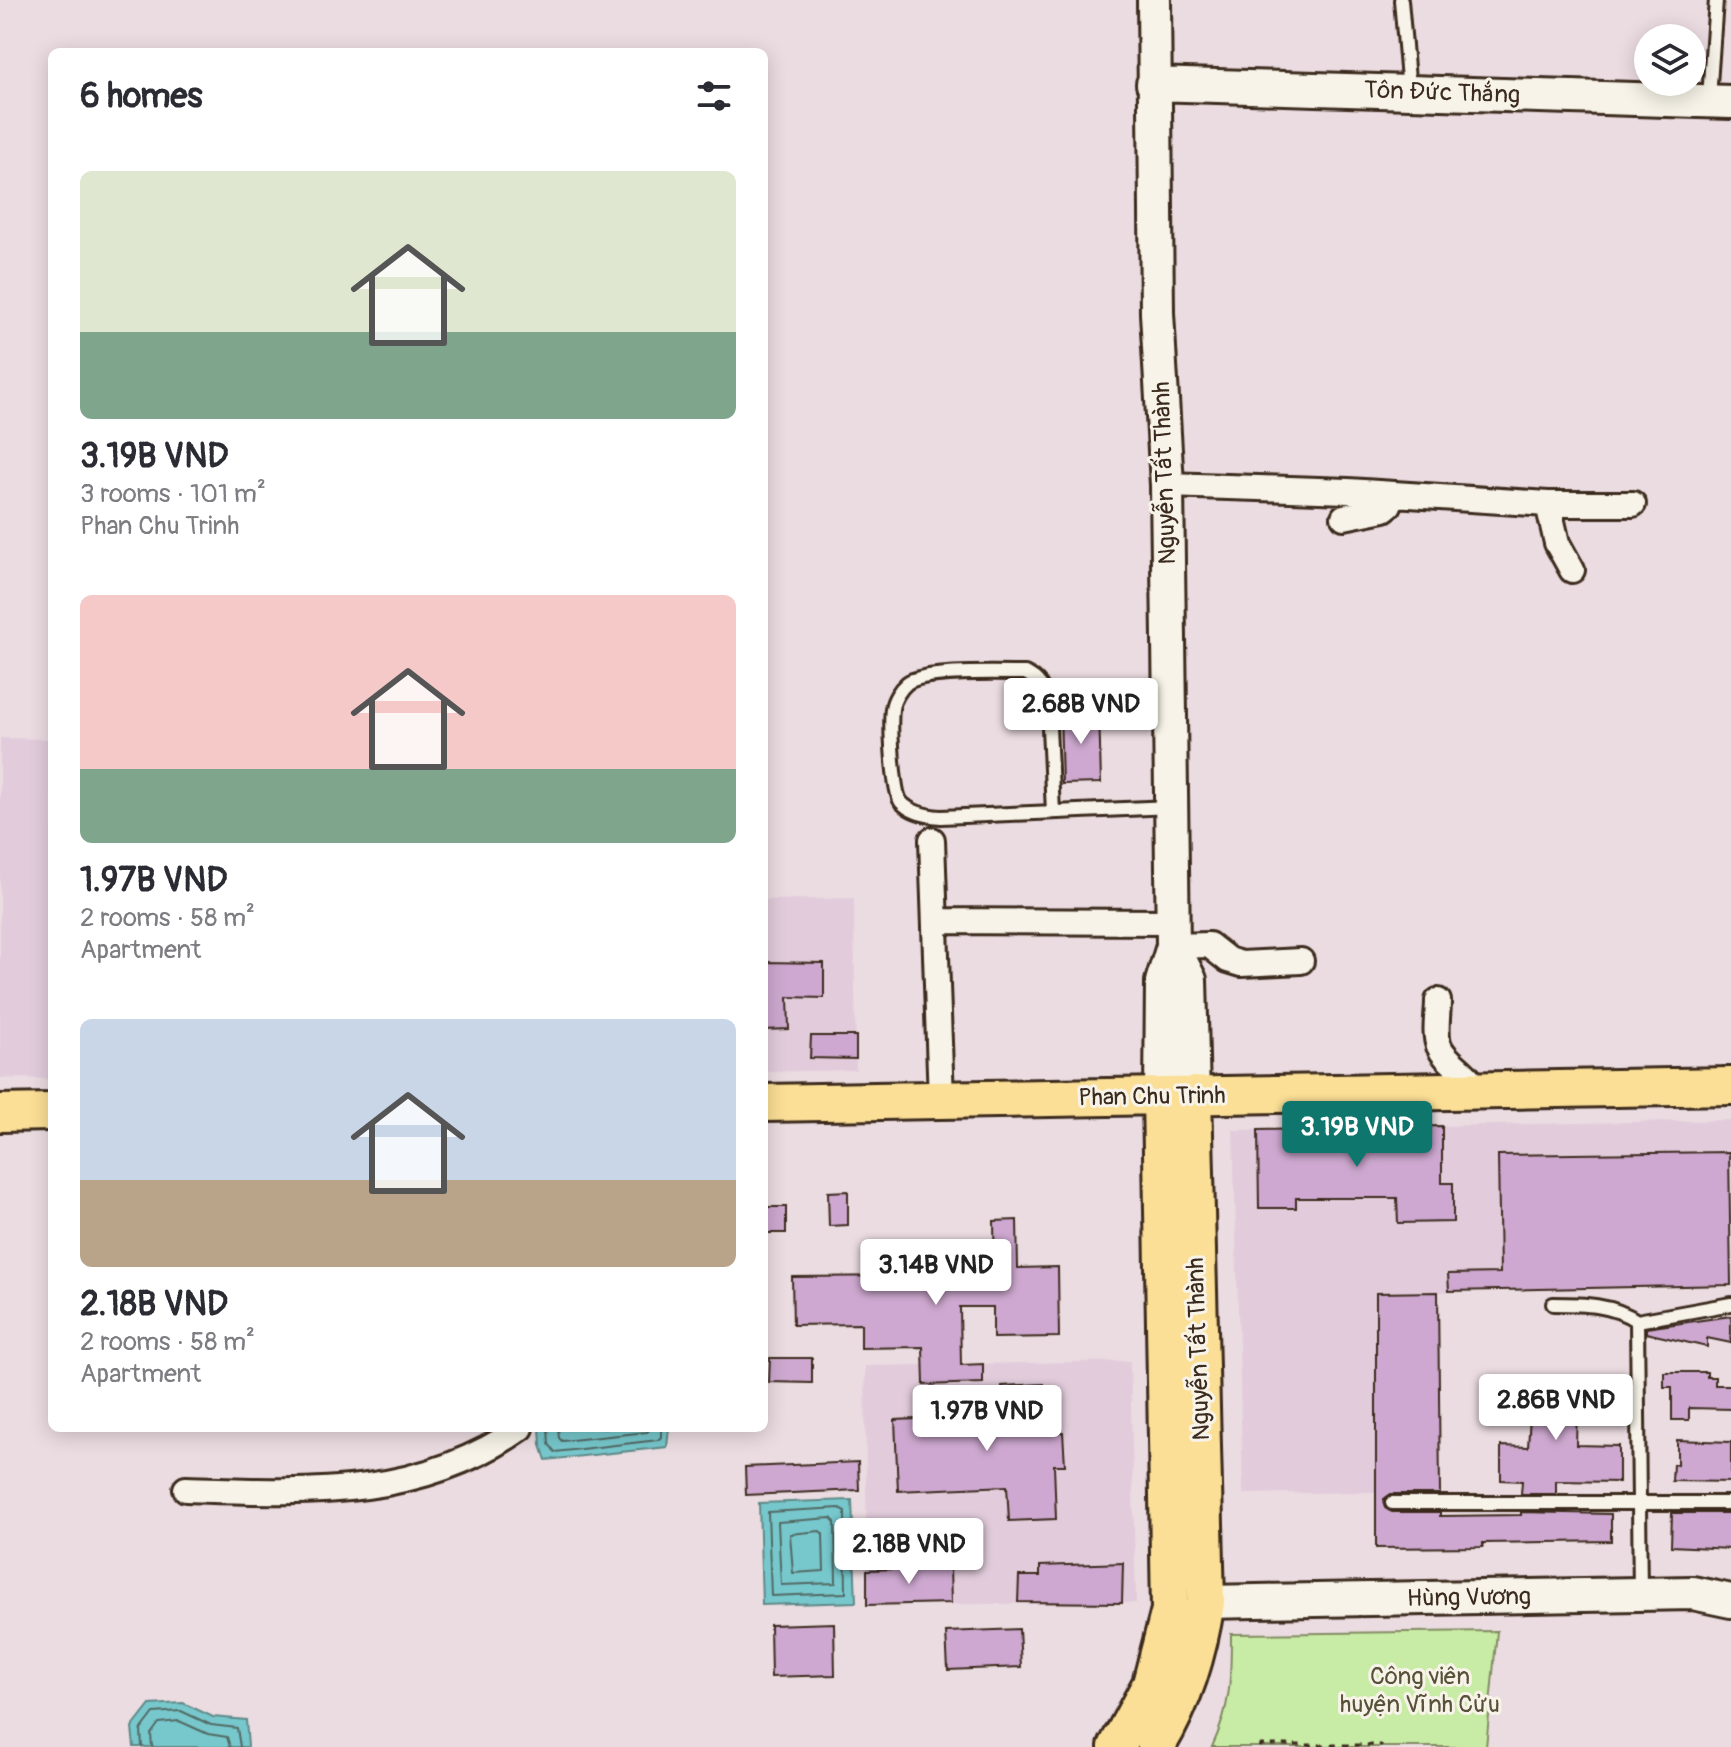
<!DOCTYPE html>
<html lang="en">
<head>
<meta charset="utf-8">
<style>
  :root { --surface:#fff; --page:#f7f7f7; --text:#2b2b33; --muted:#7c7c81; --accent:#0f766e }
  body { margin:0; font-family:Pangolin,sans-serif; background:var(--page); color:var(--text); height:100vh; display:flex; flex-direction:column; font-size:30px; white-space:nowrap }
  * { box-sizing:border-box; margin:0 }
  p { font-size:26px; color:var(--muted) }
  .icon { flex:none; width:44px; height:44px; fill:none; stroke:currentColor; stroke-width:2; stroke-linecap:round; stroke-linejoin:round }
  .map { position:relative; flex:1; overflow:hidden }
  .details { position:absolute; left:48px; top:48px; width:720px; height:1384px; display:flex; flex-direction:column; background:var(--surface); border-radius:12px; box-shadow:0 4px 20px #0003 }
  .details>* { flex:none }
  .fabs { position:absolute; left:1634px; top:24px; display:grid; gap:16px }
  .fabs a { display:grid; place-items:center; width:72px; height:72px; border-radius:50%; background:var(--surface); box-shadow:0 4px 20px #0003; font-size:40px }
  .price { position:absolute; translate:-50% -68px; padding:0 18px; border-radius:8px; background:#fff; color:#222; font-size:26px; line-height:52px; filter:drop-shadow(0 2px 4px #0008) }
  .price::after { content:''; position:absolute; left:50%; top:48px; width:24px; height:18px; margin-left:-12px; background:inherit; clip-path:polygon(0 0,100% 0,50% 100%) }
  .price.on { background:var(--accent); color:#fff }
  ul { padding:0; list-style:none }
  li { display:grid; align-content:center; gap:16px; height:424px; padding:0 32px }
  li span { display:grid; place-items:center; height:248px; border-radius:12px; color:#555 }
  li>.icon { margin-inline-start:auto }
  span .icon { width:144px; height:144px; fill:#fffc; stroke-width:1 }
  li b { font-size:34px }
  h2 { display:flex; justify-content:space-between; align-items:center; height:96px; padding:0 32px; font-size:34px }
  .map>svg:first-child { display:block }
</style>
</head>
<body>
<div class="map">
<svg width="1731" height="1747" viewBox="0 0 1731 1747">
  <rect width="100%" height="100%" fill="#ebdce1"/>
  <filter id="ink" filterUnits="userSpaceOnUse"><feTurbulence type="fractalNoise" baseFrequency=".0125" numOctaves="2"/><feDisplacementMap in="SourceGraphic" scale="16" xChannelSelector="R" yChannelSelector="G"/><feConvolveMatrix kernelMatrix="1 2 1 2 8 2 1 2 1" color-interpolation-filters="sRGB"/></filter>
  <g filter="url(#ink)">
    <path fill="#e2ccdc" d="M0,738L52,739V1079L0,1078Z
      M854,898L856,1070L764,1072V900Z
      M1731,1120V1285L1439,1292L1440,1491L1243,1494L1233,1130Z
      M1130,1361L1136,1603L867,1605L865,1366Z"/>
    <path fill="#c8eca5" stroke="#828b62" stroke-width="2" d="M1497,1631L1486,1747H1212C1231,1706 1231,1679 1231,1634Z"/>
    <path fill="#77c8cd" stroke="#5f8987" stroke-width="2" d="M540,1428H669L667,1447L546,1460L541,1445Z
      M852,1500L856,1602L762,1605L759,1503Z
      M183,1703L213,1717L246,1720L248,1747H134L132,1728L150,1705Z"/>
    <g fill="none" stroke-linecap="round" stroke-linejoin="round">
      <path stroke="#536964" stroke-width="2" d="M548,1428L549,1444L555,1452L658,1440L661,1437V1428
        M558,1428L559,1438L562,1441L647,1432L651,1428
        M840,1508L845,1512L846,1593L771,1596L768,1512Z
        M831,1518L835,1522L836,1583L781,1585L778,1522Z
        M820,1531L823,1534L824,1571L793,1573L790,1534Z
        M142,1747L141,1730L154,1713L181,1711L211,1725L237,1728L240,1747
        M152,1747L151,1734L159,1723L179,1721L208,1734L227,1737L230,1747"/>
    </g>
    <path fill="#cea8d0" stroke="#3b2a1e" stroke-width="2" d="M1099,708L1101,783L1062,784L1060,710Z
      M764,962L824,963V998L788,997L789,1029L764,1030Z
      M811,1036H856V1059L810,1058Z
      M1442,1126V1183H1453V1222L1398,1223L1397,1198H1296V1208H1259L1258,1130Z
      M1729,1152L1731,1285L1449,1291L1448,1274L1500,1273L1498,1155Z
      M848,1191V1225L829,1226L828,1192Z
      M764,1207H786V1233H764Z
      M1017,1220L1018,1268L1058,1267L1059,1337L993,1338V1307H960L961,1365L983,1364V1383L924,1385L923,1347L861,1348V1324L793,1325L792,1277L908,1276V1266L949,1265V1281L995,1280L994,1221Z
      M1438,1292L1440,1494H1391L1384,1499L1385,1508L1392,1512H1440V1516L1521,1515V1512L1611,1514V1541L1483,1543V1547L1376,1548V1293Z
      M1731,1316V1343L1707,1338V1347L1646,1333V1328Z
      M770,1358H812V1383L769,1382Z
      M1664,1372H1707V1377H1715V1385H1731V1409L1689,1408V1420H1672V1387H1664Z
      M1516,1380H1532V1391L1606,1392L1605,1409H1577L1576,1445L1619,1446V1482L1556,1481V1494H1521L1522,1481L1501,1480V1446L1528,1447L1530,1416H1511V1392H1515Z
      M1044,1384L1047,1433L1063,1432L1065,1465H1054L1056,1519L1009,1521L1007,1486L898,1491L895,1420L1003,1415L1002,1386Z
      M1677,1440L1731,1442V1482L1672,1481L1673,1464L1677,1465Z
      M858,1462L859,1490L746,1495L745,1467Z
      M1672,1513H1731V1549L1671,1546Z
      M1123,1563L1122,1603L1018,1602L1019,1576H1040V1566Z
      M950,1567L951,1603L867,1605V1570Z
      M834,1623L835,1675L771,1677L770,1625Z
      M1019,1629L1021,1667L948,1670L946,1632Z"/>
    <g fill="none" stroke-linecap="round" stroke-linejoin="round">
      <defs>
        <path id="lane" d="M1401,0L1409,91
          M1709,98L1716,0
          M1053,812L1048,706C1046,691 1039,679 1025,673C1000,673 925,670 907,683C900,689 893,700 892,709C890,725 893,791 901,802C911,813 927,816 941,817L1171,807
          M1553,1304C1583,1304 1612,1304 1637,1321L1731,1304
          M1637,1321L1640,1594
          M1392,1503H1731"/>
        <path id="street" d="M1167,485L1348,491L1548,504H1633
          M1548,504L1557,543L1572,570
          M1344,517L1384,509L1389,505L1393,494
          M932,840L941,1100
          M935,921L1172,922
          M1173,946L1209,945L1228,960L1241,964L1301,961
          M1438,1001C1438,1014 1434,1034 1439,1046C1446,1063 1467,1070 1477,1091
          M186,1489C305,1493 418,1500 521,1428"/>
        <path id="secondary" d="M1154,0L1157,313L1167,485L1173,946L1162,982L1161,1096
          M1153,84L1731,102
          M1173,946L1190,980L1193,1095
          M1206,1602L1693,1593L1731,1601"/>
        <path id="primary" d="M764,1103L1731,1086
          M0,1113L52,1112
          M1117,1747L1151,1684L1170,1610L1161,1096
          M1156,1747C1184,1701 1198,1654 1206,1602L1193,1095"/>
      </defs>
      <use href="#lane" stroke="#3b2a1e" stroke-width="18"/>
      <use href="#street" stroke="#3b2a1e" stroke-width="30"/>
      <use href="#secondary" stroke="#3b2a1e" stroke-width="38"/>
      <use href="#primary" stroke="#3b2a1e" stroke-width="42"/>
      <path stroke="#3b2a1e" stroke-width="3" stroke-dasharray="6 6" stroke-linecap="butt" d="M1260,1747L1261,1745H1381V1747"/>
      <use href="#lane" stroke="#f7f3e8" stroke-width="12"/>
      <use href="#street" stroke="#f7f3e8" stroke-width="24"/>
      <use href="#secondary" stroke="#f7f3e8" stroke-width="32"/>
      <use href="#primary" stroke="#fbdf96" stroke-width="36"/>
    </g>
  </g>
  <g text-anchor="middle" stroke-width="6" stroke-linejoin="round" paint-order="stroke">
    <g font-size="24" fill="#3b2a1e" stroke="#f7f3e8">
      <text transform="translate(1442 92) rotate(2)" y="8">Tôn Đức Thắng</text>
      <text transform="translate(1164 473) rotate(-92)" y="8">Nguyễn Tất Thành</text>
      <text transform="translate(1152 1096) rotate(-1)" y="8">Phan Chu Trinh</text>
      <text transform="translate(1198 1349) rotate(-92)" y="8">Nguyễn Tất Thành</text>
      <text transform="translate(1469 1597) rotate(-1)" y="8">Hùng Vương</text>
    </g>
    <g font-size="24" fill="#575139" stroke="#f7f3e8">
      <text x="1420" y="1684">Công viên<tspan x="1420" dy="28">huyện Vĩnh Cửu</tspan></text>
    </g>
  </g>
</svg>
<div class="fabs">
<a><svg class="icon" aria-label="layers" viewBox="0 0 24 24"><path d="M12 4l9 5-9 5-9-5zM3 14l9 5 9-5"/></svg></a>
</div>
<b class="price" style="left:1081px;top:746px">2.68B VND</b>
<b class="price on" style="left:1357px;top:1169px">3.19B VND</b>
<b class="price" style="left:936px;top:1307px">3.14B VND</b>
<b class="price" style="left:1556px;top:1442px">2.86B VND</b>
<b class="price" style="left:987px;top:1453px">1.97B VND</b>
<b class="price" style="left:909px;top:1586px">2.18B VND</b>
<section class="details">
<h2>6 homes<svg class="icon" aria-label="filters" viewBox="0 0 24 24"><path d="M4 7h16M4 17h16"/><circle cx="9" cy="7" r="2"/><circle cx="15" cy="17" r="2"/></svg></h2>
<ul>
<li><span style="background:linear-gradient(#dfe7d0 65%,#7fa58c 0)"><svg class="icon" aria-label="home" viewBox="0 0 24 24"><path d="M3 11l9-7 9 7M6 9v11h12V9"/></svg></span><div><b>3.19B VND</b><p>3 rooms · 101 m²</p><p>Phan Chu Trinh</p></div></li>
<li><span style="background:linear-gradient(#f6c9c9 70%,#7fa58c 0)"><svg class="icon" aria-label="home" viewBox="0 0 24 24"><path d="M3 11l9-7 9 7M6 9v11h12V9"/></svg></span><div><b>1.97B VND</b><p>2 rooms · 58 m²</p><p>Apartment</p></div></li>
<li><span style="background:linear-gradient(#c9d6e8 65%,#b9a48a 0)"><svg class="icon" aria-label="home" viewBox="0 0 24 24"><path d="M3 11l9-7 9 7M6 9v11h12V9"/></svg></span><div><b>2.18B VND</b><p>2 rooms · 58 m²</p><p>Apartment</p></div></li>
</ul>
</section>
</div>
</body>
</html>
